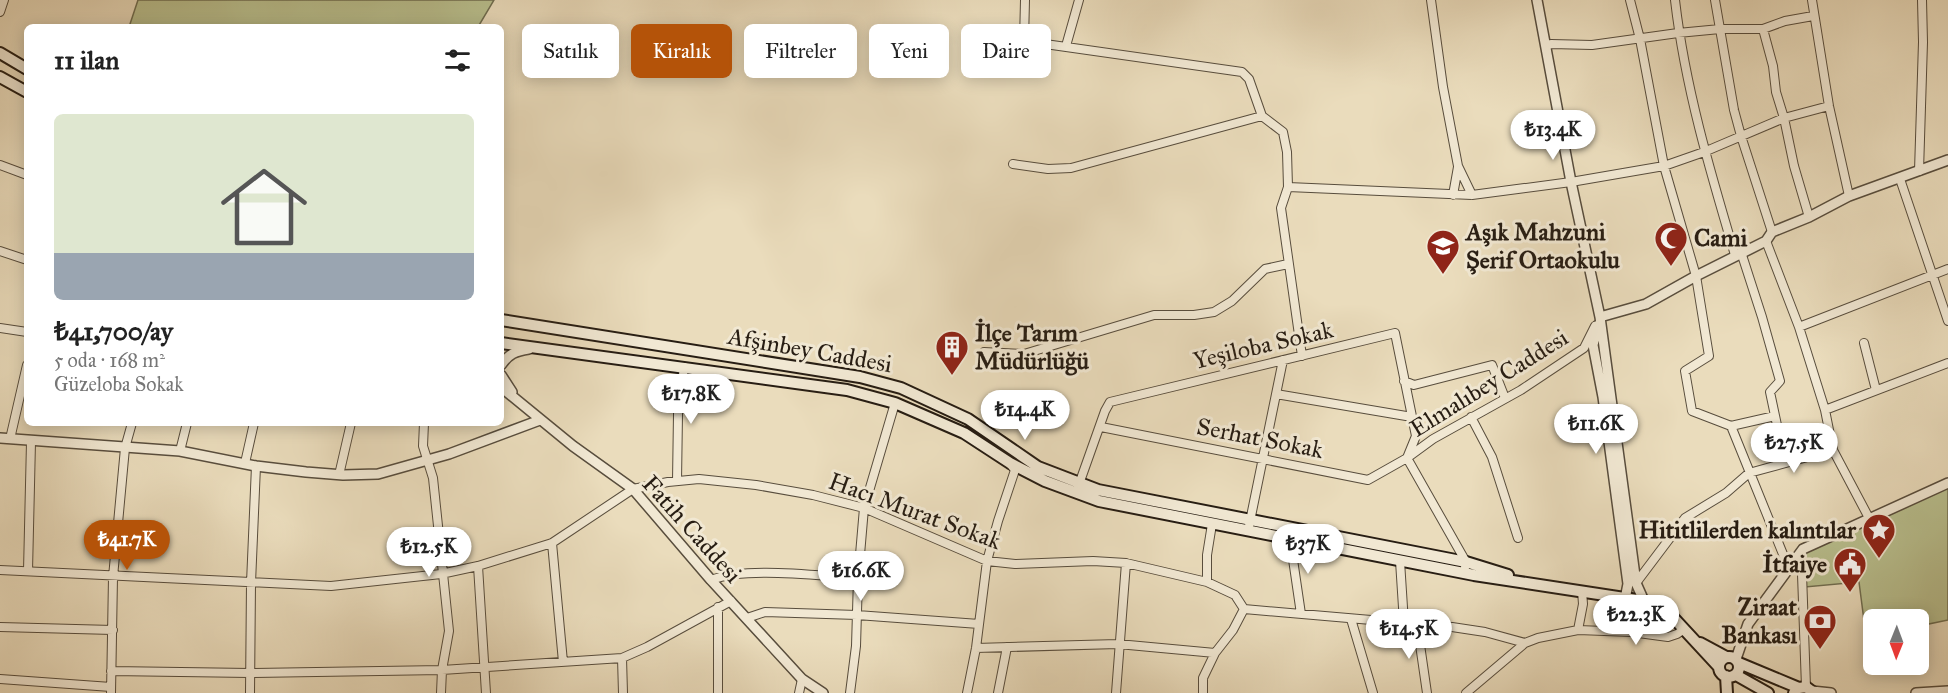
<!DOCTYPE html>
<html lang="tr">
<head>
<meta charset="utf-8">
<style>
  :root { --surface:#fff; --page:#f2f2f2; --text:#222; --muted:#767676; --line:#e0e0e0; --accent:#b45309 }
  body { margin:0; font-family:"IM FELL Great Primer",serif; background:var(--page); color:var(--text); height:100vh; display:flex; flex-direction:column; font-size:22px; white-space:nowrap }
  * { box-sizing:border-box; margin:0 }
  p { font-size:20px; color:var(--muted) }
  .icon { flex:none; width:33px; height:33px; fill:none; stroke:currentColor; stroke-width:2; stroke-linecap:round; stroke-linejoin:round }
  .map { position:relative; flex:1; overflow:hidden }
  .sheet { position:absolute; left:24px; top:24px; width:480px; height:402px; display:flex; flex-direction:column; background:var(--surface); border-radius:9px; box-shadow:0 3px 15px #0003 }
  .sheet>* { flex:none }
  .banner { position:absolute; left:522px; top:24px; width:570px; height:54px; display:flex; gap:12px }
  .needle { width:39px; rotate:181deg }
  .fabs { position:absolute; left:1863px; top:609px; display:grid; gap:12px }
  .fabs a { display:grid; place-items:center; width:66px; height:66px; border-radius:9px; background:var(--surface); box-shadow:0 3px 15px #0003; font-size:30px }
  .price { position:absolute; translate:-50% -51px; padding:0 14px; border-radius:21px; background:#fff; color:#222; font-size:20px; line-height:39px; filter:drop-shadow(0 2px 3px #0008) }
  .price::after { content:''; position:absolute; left:50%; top:36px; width:18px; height:14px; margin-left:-9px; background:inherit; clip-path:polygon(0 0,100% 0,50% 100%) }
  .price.on { background:var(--accent); color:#fff }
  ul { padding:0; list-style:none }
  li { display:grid; align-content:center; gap:12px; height:318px; padding:0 30px }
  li+li { border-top:2px solid var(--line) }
  li span { display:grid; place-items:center; height:186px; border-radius:9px; color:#555 }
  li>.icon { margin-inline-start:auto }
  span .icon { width:108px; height:108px; fill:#fffc; stroke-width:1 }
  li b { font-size:26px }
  h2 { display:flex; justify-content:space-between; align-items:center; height:72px; padding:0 30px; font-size:26px }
  .chip { padding:0 21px; border-radius:9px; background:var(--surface); box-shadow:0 3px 15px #0003; font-size:21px; line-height:54px }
  .chip.on { background:var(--accent); color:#fff }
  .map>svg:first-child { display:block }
</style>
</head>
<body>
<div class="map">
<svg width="1948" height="693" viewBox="0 0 1948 693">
  <rect width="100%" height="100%" fill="#eadcbc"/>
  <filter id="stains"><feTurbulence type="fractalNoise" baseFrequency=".00333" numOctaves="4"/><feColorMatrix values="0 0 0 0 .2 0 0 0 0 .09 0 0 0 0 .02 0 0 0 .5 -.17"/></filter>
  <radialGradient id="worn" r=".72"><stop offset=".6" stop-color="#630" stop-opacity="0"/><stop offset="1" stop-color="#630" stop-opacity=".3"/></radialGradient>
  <path fill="#b9c08f" stroke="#706e51" stroke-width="1.5" d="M138,0H494L478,27H129Z
    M1948,483V620L1919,626L1918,620H1874L1873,634L1866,636L1859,582L1805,587L1803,549Z"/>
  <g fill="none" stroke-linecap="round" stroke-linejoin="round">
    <defs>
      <path id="minor" d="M1025,0L1024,41L1242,72L1249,79L1262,116L1283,132L1287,152L1288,187L1281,208L1302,356
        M1431,0L1443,87L1458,166L1472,195
        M1630,0L1640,39L1664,166L1696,276L1709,356L1685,371L1692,411L1731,426L1789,569L1798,566L1802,574L1806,687
        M1675,0C1685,87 1710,171 1735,255
        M1715,0L1734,110L1741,136L1772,232
        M1812,0L1829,106L1849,196
        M0,12L4,0
        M1763,29L1773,66L1776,92L1784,118L1794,166L1809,217
        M1066,46L1079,0
        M1546,46L1551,44L1592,45L1678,33L1720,29H1763L1785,21L1813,16
        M1013,164L1048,169L1071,168L1262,116
        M0,165L27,175
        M1919,171L1923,42L1922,0
        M1900,179L1948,321
        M1288,187L1472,195L1571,182L1664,166L1704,152L1784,118L1829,106
        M1453,195L1458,167
        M1766,241L1799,327L1825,410L1833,450L1869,518
        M0,251L27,260
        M1741,252L1762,317L1780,381L1770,392L1785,463
        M1799,327L1948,269
        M0,328L27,332
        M1864,343L1876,390
        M984,352L1024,354L1154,315H1194L1214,312L1232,301L1265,269L1288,264
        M1404,381L1414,385L1492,365L1505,398
        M1276,394L1412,417
        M1825,410L1948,363
        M1471,417L1492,457L1518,538
        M424,423L423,446L433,478L449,631L442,670L441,693
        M1731,426L1775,416
        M10,439L27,365
        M180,451L187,423
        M245,463L254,423
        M339,475L351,423
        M677,481L678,414L684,367
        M1078,487L1105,411L1110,402L1395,333L1416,436L1407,458L1368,480L1101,427
        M1248,531L1283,360
        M1290,539L1301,614
        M552,543L563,662
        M1400,561L1404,623
        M478,566L486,693
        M0,570L331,586L441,574L478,566L552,543L633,489L668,482L699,479L756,485L813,495L864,508L987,561L1015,564L1093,561L1126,563L1207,582L1235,595L1244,609
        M28,571L31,442
        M1464,573L1466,562L1407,458L1433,439L1521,390L1584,348L1595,326
        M711,580C747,566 818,576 858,578
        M1207,582V555L1212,524
        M1636,583L1685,518L1726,493L1749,473L1833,450
        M747,618L765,612L857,615L979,624
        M1351,619L1373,693
        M1417,624L1427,693
        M0,627L113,630
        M1578,630L1631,632L1668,637L1677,634L1683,630
        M976,648L1118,644L1215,653
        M622,658L623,693
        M111,671L250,673L442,670L622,658L647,647L731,601
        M0,679L111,687
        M111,693L113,577L125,448L132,423
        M250,693L251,583L256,466
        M718,693V607
        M799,693L802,679
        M850,693L856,646L858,578L864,508L895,403
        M967,693L976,648L987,561L998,521L1015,470L1011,465
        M998,693L1007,647
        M1116,693L1126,563
        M1203,693V678L1215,653L1233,630L1244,609L1452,627L1485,632L1525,643
        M1466,693L1525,643L1538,638L1578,630L1583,604L1582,591"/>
      <path id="tertiary" d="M1537,0L1571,182L1600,317L1636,583L1644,601
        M1600,317L1646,304L1696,276L1766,241L1772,232L1809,217L1849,196L1948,160
        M1598,325L1593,345L1603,397L1628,584L1625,599
        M501,365C509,354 515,351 529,349
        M501,375L512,392
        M501,387L573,446L633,489L711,580L802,679L823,693
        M0,438L180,451L256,466L306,472L343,475L378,474L449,454L540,420
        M1736,659L1748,624L1803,549L1948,483
        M1812,691L1831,693
        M1916,693L1948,691"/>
      <path id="secondary" d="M0,53L27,69
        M0,77L27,92
        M501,320L860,377L901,388L968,419L1038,467L1098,490L1466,562L1508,575
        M501,343L847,390L895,403L964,433L1010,463L1045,481L1099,501L1474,575L1644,601L1669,613L1719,667
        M1700,643L1726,657
        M1719 667a10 10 0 1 1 20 0a10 10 0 1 1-20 0Z
        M1739,663L1799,688
        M1736,675L1768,693
        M1726,676L1727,693
        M1794,693L1799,688L1806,687L1814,693"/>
    </defs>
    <use href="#minor" stroke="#584d3d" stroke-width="10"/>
    <use href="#tertiary" stroke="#584d3d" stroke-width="12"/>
    <use href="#secondary" stroke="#271d13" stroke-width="14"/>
    <use href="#minor" stroke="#f1e8d3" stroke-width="8"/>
    <use href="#tertiary" stroke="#f1e8d3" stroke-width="9"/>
    <use href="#secondary" stroke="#f1e8d3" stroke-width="10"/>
  </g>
  <defs>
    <symbol id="mosque-pin" viewBox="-11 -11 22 30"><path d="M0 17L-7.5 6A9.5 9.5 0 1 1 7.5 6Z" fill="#8f2418" stroke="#f1e8d3"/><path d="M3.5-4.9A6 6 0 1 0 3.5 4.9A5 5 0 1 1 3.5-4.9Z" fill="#fff"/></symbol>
    <symbol id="school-pin" viewBox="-11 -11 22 30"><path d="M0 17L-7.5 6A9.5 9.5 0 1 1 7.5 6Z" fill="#8f2418" stroke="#f1e8d3"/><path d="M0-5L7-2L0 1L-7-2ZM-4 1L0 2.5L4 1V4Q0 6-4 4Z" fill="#fff"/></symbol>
    <symbol id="building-pin" viewBox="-11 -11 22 30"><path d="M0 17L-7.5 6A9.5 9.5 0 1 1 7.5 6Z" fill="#8f2418" stroke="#f1e8d3"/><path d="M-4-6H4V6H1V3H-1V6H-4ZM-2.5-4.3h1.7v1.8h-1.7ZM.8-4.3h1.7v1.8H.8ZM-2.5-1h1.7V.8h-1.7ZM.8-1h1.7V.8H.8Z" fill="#fff"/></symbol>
    <symbol id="sight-pin" viewBox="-11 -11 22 30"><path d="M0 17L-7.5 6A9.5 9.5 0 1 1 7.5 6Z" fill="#8f2418" stroke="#f1e8d3"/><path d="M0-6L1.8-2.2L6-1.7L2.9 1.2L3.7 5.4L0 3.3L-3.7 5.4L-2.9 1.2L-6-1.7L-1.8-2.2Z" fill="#fff"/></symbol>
    <symbol id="civic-pin" viewBox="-11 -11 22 30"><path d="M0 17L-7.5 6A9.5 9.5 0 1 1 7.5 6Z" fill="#8f2418" stroke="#f1e8d3"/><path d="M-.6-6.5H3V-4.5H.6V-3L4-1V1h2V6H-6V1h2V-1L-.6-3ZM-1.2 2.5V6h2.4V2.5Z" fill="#fff"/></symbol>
    <symbol id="bank-pin" viewBox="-11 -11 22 30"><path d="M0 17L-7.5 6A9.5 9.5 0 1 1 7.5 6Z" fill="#8f2418" stroke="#f1e8d3"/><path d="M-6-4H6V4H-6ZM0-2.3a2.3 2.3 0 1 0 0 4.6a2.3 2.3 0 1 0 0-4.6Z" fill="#fff"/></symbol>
  </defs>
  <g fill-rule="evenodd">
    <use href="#mosque-pin" x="1652" y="219" width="38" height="52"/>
    <use href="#school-pin" x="1424" y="227" width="38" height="52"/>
    <use href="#building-pin" x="933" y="328" width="38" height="52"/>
    <use href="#sight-pin" x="1860" y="511" width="38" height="52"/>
    <use href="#civic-pin" x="1831" y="545" width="38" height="52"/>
    <use href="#bank-pin" x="1801" y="602" width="38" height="52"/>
  </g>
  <g text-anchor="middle" stroke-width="6" stroke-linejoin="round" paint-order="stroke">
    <g font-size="24" font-weight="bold" fill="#271d13" stroke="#f1e8d3" text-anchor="start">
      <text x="1466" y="240">Aşık Mahzuni<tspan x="1466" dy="28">Şerif Ortaokulu</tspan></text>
      <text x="1694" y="246">Cami</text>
      <text x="975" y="341">İlçe Tarım<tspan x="975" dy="28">Müdürlüğü</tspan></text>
      <text x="1856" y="538" text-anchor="end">Hititlilerden kalıntılar</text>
      <text x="1827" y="572" text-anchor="end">İtfaiye</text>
      <text x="1797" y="615" text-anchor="end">Ziraat<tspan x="1797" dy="28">Bankası</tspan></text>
    </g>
    <g font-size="24" fill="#271d13" stroke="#f1e8d3">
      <text transform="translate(1263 345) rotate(-13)" y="8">Yeşiloba Sokak</text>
      <text transform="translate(810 350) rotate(10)" y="8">Afşinbey Caddesi</text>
      <text transform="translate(1489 383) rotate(-32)" y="8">Elmalıbey Caddesi</text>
      <text transform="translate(1260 438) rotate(11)" y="8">Serhat Sokak</text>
      <text transform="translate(915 511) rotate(20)" y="8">Hacı Murat Sokak</text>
      <text transform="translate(692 529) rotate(48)" y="8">Fatih Caddesi</text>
    </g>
  </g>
  <rect width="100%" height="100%" filter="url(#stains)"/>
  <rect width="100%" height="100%" fill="url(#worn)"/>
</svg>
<div class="fabs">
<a><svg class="needle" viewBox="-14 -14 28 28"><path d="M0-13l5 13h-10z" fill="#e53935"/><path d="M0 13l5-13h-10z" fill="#767676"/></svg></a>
</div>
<b class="price" style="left:1553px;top:161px">₺13.4K</b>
<b class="price" style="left:691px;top:425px">₺17.8K</b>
<b class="price" style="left:1025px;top:441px">₺14.4K</b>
<b class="price" style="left:1596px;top:455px">₺11.6K</b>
<b class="price" style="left:1794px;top:474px">₺27.5K</b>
<b class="price on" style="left:127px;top:571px">₺41.7K</b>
<b class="price" style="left:1308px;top:575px">₺37K</b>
<b class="price" style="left:429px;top:578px">₺12.5K</b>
<b class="price" style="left:861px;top:602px">₺16.6K</b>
<b class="price" style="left:1636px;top:646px">₺22.3K</b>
<b class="price" style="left:1409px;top:660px">₺14.5K</b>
<div class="banner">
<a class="chip">Satılık</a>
<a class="chip on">Kiralık</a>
<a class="chip">Filtreler</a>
<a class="chip">Yeni</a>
<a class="chip">Daire</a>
</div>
<section class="sheet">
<h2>11 ilan<svg class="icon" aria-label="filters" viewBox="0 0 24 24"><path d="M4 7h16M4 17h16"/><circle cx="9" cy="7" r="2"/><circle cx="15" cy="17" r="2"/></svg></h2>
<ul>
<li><span style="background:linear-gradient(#dfe7d0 75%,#9aa5b1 0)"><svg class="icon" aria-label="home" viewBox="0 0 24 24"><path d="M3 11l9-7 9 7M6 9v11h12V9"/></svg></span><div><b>₺41,700/ay</b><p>5 oda · 168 m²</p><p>Güzeloba Sokak</p></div></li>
</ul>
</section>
</div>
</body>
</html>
